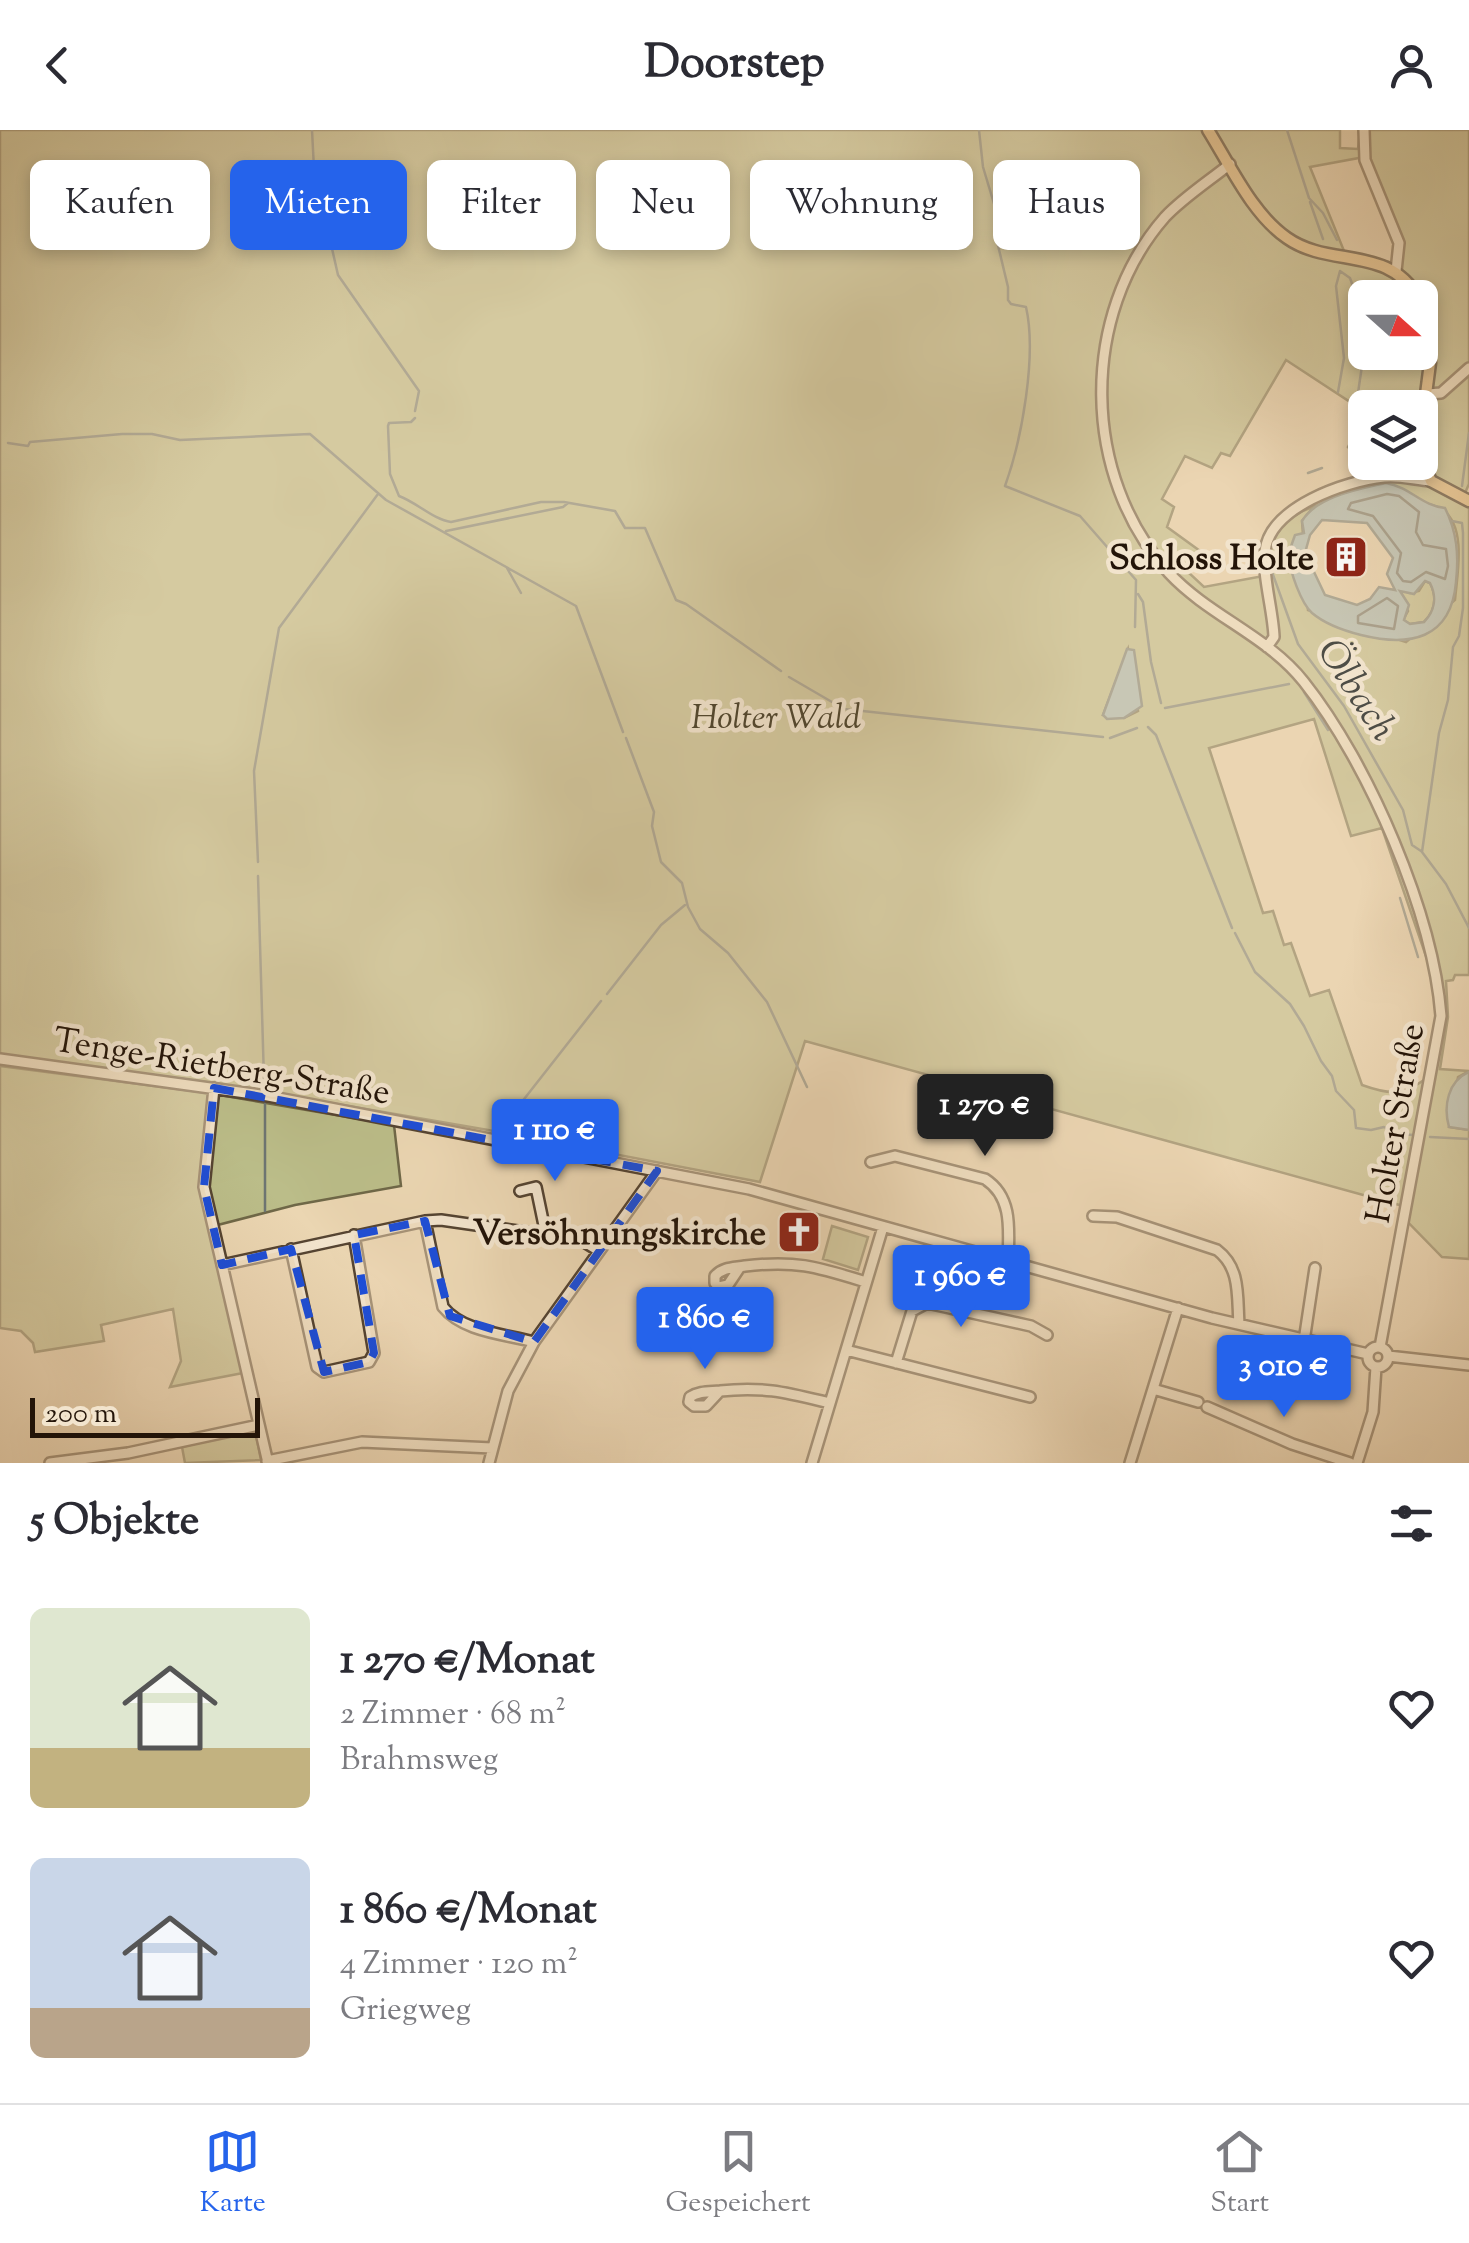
<!DOCTYPE html>
<html lang="de">
<head>
<meta charset="utf-8">
<style>
  :root { --surface:#fff; --page:#f7f7f7; --text:#2b2b33; --muted:#7c7c81; --line:#e1e1e2; --accent:#2563eb }
  body { margin:0; font-family:"Sorts Mill Goudy",serif; background:var(--page); color:var(--text); height:100vh; display:flex; flex-direction:column; font-size:38px; white-space:nowrap }
  * { box-sizing:border-box; margin:0 }
  p { font-size:32px; color:var(--muted) }
  .icon { flex:none; width:55px; height:55px; fill:none; stroke:currentColor; stroke-width:2; stroke-linecap:round; stroke-linejoin:round }
  .map { position:relative; height:1333px; overflow:hidden }
  .drawer { display:flex; flex-direction:column; background:var(--surface); flex:1 }
  .drawer>* { flex:none }
  .top-card { position:absolute; left:30px; top:30px; width:1410px; height:90px; display:flex; gap:20px }
  .needle { width:65px; rotate:111deg }
  .fabs { position:absolute; left:1348px; top:150px; display:grid; gap:20px }
  .fabs a { display:grid; place-items:center; width:90px; height:90px; border-radius:15px; background:var(--surface); box-shadow:0 5px 15px #0003; font-size:50px }
  .scale { position:absolute; left:30px; bottom:25px; width:230px; box-sizing:border-box; padding-left:10px; border:5px solid #231408; border-top:0; font-size:28px; line-height:35px; white-space:nowrap; color:#231408; -webkit-text-stroke:8px #f2e4cd; paint-order:stroke }
  .price { position:absolute; translate:-50% -85px; padding:0 22px; border-radius:10px; background:var(--accent); color:#fff; font-size:32px; line-height:65px; filter:drop-shadow(0 2px 5px #0008) }
  .price::after { content:''; position:absolute; left:50%; top:60px; width:30px; height:22px; margin-left:-15px; background:inherit; clip-path:polygon(0 0,100% 0,50% 100%) }
  .price.active { background:#222; color:#fff }
  ul { padding:0; list-style:none }
  li { display:flex; align-items:center; gap:30px; height:250px; padding:0 30px }
  li span { display:grid; place-items:center; flex:none; width:280px; height:200px; border-radius:15px; color:#555 }
  li>.icon { margin-inline-start:auto }
  span .icon { width:120px; height:120px; fill:#fffc; stroke-width:1 }
  li b { font-size:42px }
  h2 { display:flex; justify-content:space-between; align-items:center; height:120px; padding:0 30px; font-size:42px }
  .pill { padding:0 35px; border-radius:15px; background:var(--surface); box-shadow:0 5px 15px #0003; font-size:35px; line-height:90px }
  .pill.active { background:var(--accent); color:#fff }
  header { display:flex; justify-content:space-between; align-items:center; height:130px; padding:0 30px; background:var(--surface); font-size:45px; font-weight:800 }
  .menu { display:flex; justify-content:space-around; align-items:center; height:140px; border-top:2px solid var(--line); background:var(--surface); font-size:28px; color:var(--muted) }
  .menu a { display:grid; justify-items:center; gap:5px }
  .menu .active { color:var(--accent) }
  .map>svg:first-child { display:block }
</style>
</head>
<body>
<header><svg class="icon" aria-label="back" viewBox="0 0 24 24"><path d="M15 5l-7 7 7 7"/></svg>Doorstep<svg class="icon" aria-label="person" viewBox="0 0 24 24"><circle cx="12" cy="8" r="4"/><path d="M4 21q1-7 8-7t8 7"/></svg></header>
<div class="map">
<svg width="1469" height="1333" viewBox="0 0 1469 1333">
  <rect width="100%" height="100%" fill="#ebd6b2"/>
  <filter id="stains"><feTurbulence type="fractalNoise" baseFrequency=".002" numOctaves="4"/><feColorMatrix values="0 0 0 0 .2 0 0 0 0 .09 0 0 0 0 .02 0 0 0 .5 -.17"/></filter>
  <radialGradient id="worn" r=".72"><stop offset=".6" stop-color="#630" stop-opacity="0"/><stop offset="1" stop-color="#630" stop-opacity=".3"/></radialGradient>
  <path fill="#bbbd89" stroke="#6f6848" stroke-width="2.5" fill-rule="evenodd" d="M0,0H1340V18L1358,19L1360,0H1469V354L1465,363L1469,365V845H1455L1453,850L1446,851L1448,887L1440,939L1469,941L1458,947L1449,997L1469,1000V1129L1442,1127L1402,1086L1403,1076L805,911L760,1052L488,1000L214,953L0,925ZM1359,28L1395,112L1393,133L1344,121L1310,37ZM1365,168H1420V222H1365ZM1286,230L1353,274C1363,291 1356,301 1348,317L1369,342L1373,356C1395,351 1405,361 1422,371C1429,375 1438,376 1443,380C1467,398 1457,445 1455,470L1406,512L1308,480L1302,391L1311,380L1322,374C1285,384 1265,406 1269,445L1204,457L1189,443L1200,421L1167,397L1174,377L1162,369L1185,326L1212,338L1221,323L1230,326ZM1365,278H1420V332H1365ZM1128,519L1138,581L1124,588L1103,585ZM1314,589L1351,706L1382,698L1429,835L1433,856L1436,886L1427,948C1402,966 1390,965 1362,955L1329,860L1310,866L1291,813L1284,815L1273,781L1263,783L1209,618Z
    M1425,451L1430,453C1437,467 1435,481 1424,492L1410,494L1403,490L1408,481L1399,464L1401,460L1410,463L1419,461Z
    M0,936L208,963L394,995L401,1056L295,1075L210,1097L243,1243L170,1257L181,1231L173,1179L101,1195L104,1211L35,1222L33,1213L21,1201L0,1198Z
    M832,1096L868,1107L858,1140L823,1129Z
    M249,1301L256,1305L261,1330L185,1333L182,1317Z"/>
  <path fill="#9eb6b8" stroke="#6d7572" stroke-width="2.5" fill-rule="evenodd" d="M1386,353C1410,357 1422,376 1445,378C1457,402 1459,425 1456,452C1451,510 1409,517 1361,505C1345,501 1325,494 1312,483C1301,473 1290,442 1289,427C1289,420 1293,411 1295,405L1304,403L1302,391C1317,366 1360,359 1386,353ZM1322,390L1367,393L1393,428L1387,444L1395,460L1379,457L1370,469L1357,475L1325,465L1305,423L1310,405ZM1425,451L1430,453C1437,467 1435,481 1424,492L1410,494L1404,490L1409,475L1400,461L1414,464Z
    M1127,519L1134,520L1142,576L1124,588L1107,589L1103,585Z
    M1469,942V1000L1449,997C1443,976 1448,951 1469,942Z"/>
  <g fill="none" stroke-linecap="round" stroke-linejoin="round">
    <path stroke="#606560" stroke-width="2.5" d="M1387,364L1399,366L1419,382L1416,402L1423,415L1446,419L1448,436L1445,449L1426,442L1411,452L1403,451L1397,443L1401,423L1373,386L1348,379L1351,373Z
      M1387,468L1398,476L1394,499L1358,493V486Z"/>
    <path stroke="#6d7572" stroke-width="2.5" d="M312,0L314,39L338,145L419,261L415,281
      M979,0L983,37L995,77V103L1008,157V170L1011,174L1026,177C1037,225 1022,309 1005,356L1080,386L1136,450L1135,497
      M1287,0L1309,68L1323,83L1337,110
      M1310,72L1323,109
      M1338,262L1344,228L1336,156L1340,141L1350,148L1356,165L1358,215L1363,229L1358,263L1365,296
      M415,288L411,292L389,293L388,296L390,344L399,366C416,372 434,390 451,392L541,372H564L615,381L625,398H645L676,470L686,474L781,541
      M1364,296L1365,310
      M8,313L28,316L30,312L122,304H152L180,310L310,304L386,370L576,476L623,602
      M1353,319L1364,297
      M1371,332L1373,340
      M1308,343L1322,338
      M1462,356L1469,303
      M1452,391L1462,393L1463,403V478L1459,506L1453,517L1448,570L1439,603L1422,722L1446,754L1469,798
      M446,401L563,377L568,373
      M1270,417L1272,442L1298,514L1344,576L1403,680L1412,715L1421,721
      M507,438L521,463
      M1138,464L1143,472L1151,532L1161,573
      M789,547L844,579L1103,607
      M1304,562L1328,600
      M1165,578L1289,554
      M1148,597L1156,605L1232,798
      M626,608L654,682L652,696L661,732L682,753L688,777L700,799L728,823L767,872L807,957
      M1110,608L1137,598
      M258,732L254,641L279,498L378,364
      M258,746L264,950
      M1400,768L1418,827
      M1235,803L1255,842L1290,874L1304,896L1321,931L1332,946L1336,961L1354,980L1356,998L1371,1000L1384,997L1397,1004L1414,1005
      M607,864L661,795L685,775
      M501,996V990L510,987L601,871
      M1430,1007L1469,1009
      M265,1081V973"/>
    <defs>
      <path id="minor" d="M1364,0L1365,30L1399,113L1396,141
        M1230,34C1209,51 1184,67 1165,87C1079,185 1081,347 1169,443C1209,486 1268,506 1304,552C1369,634 1433,783 1441,886L1380,1217
        M1428,264L1441,263L1469,238
        M1388,346L1401,332
        M1267,517L1274,507C1273,480 1262,445 1265,421C1270,377 1345,351 1384,347C1399,345 1415,350 1431,351
        M0,929L268,966L749,1059L1212,1188L1368,1224
        M214,958L204,1057L268,1333
        M871,1032L895,1026L985,1049C1013,1067 1009,1100 1008,1131
        M520,1061L536,1057L546,1105
        M1093,1086L1117,1087L1217,1120C1241,1138 1237,1167 1239,1194
        M425,1091L443,1177C463,1202 505,1204 534,1212
        M291,1119L317,1237L324,1242L369,1232L374,1223L354,1105
        M222,1135L425,1091L441,1090L581,1110L599,1121
        M740,1137L728,1155L719,1157L715,1153V1146C723,1137 734,1138 745,1136C797,1130 817,1137 866,1152
        M1304,1211L1315,1138
        M1368 1227a10 10 0 1 1 20 0a10 10 0 1 1-20 0Z
        M846,1220L1030,1267
        M1388,1226L1469,1235
        M896,1233L912,1181L927,1173L1031,1196L1047,1205
        M1153,1259L1198,1272
        M720,1261L706,1276H694L689,1272L690,1267C699,1261 709,1262 720,1261C764,1256 788,1263 830,1273
        M1207,1277L1292,1314L1350,1333
        M267,1331L362,1312L492,1318
        M50,1333L128,1323L259,1295
        M489,1333L508,1261L534,1212L657,1041
        M812,1333L883,1097
        M1130,1333L1178,1178
        M1357,1333L1373,1282L1376,1237"/>
      <path id="major" d="M1208,0C1230,35 1252,84 1287,108C1329,138 1390,115 1418,168
        M1420,172L1430,233L1420,311
        M1420,326L1431,351L1469,371"/>
    </defs>
    <use href="#minor" stroke="#554432" stroke-width="14"/>
    <use href="#major" stroke="#231408" stroke-width="15"/>
    <use href="#minor" stroke="#f2e4cd" stroke-width="9"/>
    <use href="#major" stroke="#e6bb79" stroke-width="10"/>
  </g>
  <path d="M0 0H1469V1333H0ZM214,958L657,1041L534,1212L450,1186L425,1091L354,1105L374,1223L369,1232L324,1242L291,1119L222,1135L204,1057Z" fill="#ebd6b2" fill-opacity=".55" fill-rule="evenodd"/>
  <path fill="none" stroke="#1d4ed8" stroke-width="8" stroke-dasharray="20 12" stroke-linejoin="round" d="M214,958L657,1041L534,1212L450,1186L425,1091L354,1105L374,1223L369,1232L324,1242L291,1119L222,1135L204,1057Z"/>
  <defs>
    <symbol id="building-square" viewBox="-11 -11 22 22"><rect x="-9" y="-9" width="18" height="18" rx="4" fill="#8f2418" stroke="#f2e4cd"/><path d="M-4-6H4V6H1V3H-1V6H-4ZM-2.5-4.3h1.7v1.8h-1.7ZM.8-4.3h1.7v1.8H.8ZM-2.5-1h1.7V.8h-1.7ZM.8-1h1.7V.8H.8Z" fill="#fff"/></symbol>
    <symbol id="church-square" viewBox="-11 -11 22 22"><rect x="-9" y="-9" width="18" height="18" rx="4" fill="#8f2418" stroke="#f2e4cd"/><path d="M-1.2-6h2.4v3.5h3.3v2.4h-3.3V6h-2.4V-.1h-3.3v-2.4h3.3Z" fill="#fff"/></symbol>
  </defs>
  <g fill-rule="evenodd">
    <use href="#building-square" x="1321" y="402" width="50" height="50"/>
    <use href="#church-square" x="774" y="1077" width="50" height="50"/>
  </g>
  <g text-anchor="middle" stroke-width="9" stroke-linejoin="round" paint-order="stroke">
    <g font-size="35" font-weight="bold" fill="#231408" stroke="#f2e4cd" text-anchor="end">
      <text x="1314" y="439">Schloss Holte</text>
      <text x="766" y="1114">Versöhnungskirche</text>
    </g>
    <g font-size="35" font-style="italic" fill="#51472f" stroke="#f2e4cd">
      <text x="776" y="598">Holter Wald</text>
    </g>
    <g font-size="35" fill="#231408" stroke="#f2e4cd">
      <text transform="translate(222 935) rotate(9)" y="12">Tenge-Rietberg-Straße</text>
      <text transform="translate(1394 993) rotate(-80)" y="12">Holter Straße</text>
    </g>
    <g font-size="38" font-style="italic" fill="#4e4d46" stroke="#f2e4cd">
      <text transform="translate(1358 559) rotate(57)" y="13">Ölbach</text>
    </g>
  </g>
  <rect width="100%" height="100%" filter="url(#stains)"/>
  <rect width="100%" height="100%" fill="url(#worn)"/>
</svg>
<div class="fabs">
<a><svg class="needle" viewBox="-14 -14 28 28"><path d="M0-13l5 13h-10z" fill="#e53935"/><path d="M0 13l5-13h-10z" fill="#7c7c81"/></svg></a>
<a><svg class="icon" aria-label="layers" viewBox="0 0 24 24"><path d="M12 4l9 5-9 5-9-5zM3 14l9 5 9-5"/></svg></a>
</div>
<div class="scale">200 m</div>
<b class="price active" style="left:985px;top:1029px">1 270 €</b>
<b class="price" style="left:555px;top:1054px">1 110 €</b>
<b class="price" style="left:961px;top:1200px">1 960 €</b>
<b class="price" style="left:705px;top:1242px">1 860 €</b>
<b class="price" style="left:1284px;top:1290px">3 010 €</b>
<div class="top-card">
<a class="pill">Kaufen</a>
<a class="pill active">Mieten</a>
<a class="pill">Filter</a>
<a class="pill">Neu</a>
<a class="pill">Wohnung</a>
<a class="pill">Haus</a>
</div>
</div>
<section class="drawer">
<h2>5 Objekte<svg class="icon" aria-label="filters" viewBox="0 0 24 24"><path d="M4 7h16M4 17h16"/><circle cx="9" cy="7" r="2"/><circle cx="15" cy="17" r="2"/></svg></h2>
<ul>
<li><span style="background:linear-gradient(#dfe7d0 70%,#c2b280 0)"><svg class="icon" aria-label="home" viewBox="0 0 24 24"><path d="M3 11l9-7 9 7M6 9v11h12V9"/></svg></span><div><b>1 270 €/Monat</b><p>2 Zimmer · 68 m²</p><p>Brahmsweg</p></div><svg class="icon" aria-label="heart" viewBox="0 0 24 24"><path d="M12 20l-8-8c-3-5 5-10 8-4 3-6 11-1 8 4z"/></svg></li>
<li><span style="background:linear-gradient(#c9d6e8 75%,#b9a48a 0)"><svg class="icon" aria-label="home" viewBox="0 0 24 24"><path d="M3 11l9-7 9 7M6 9v11h12V9"/></svg></span><div><b>1 860 €/Monat</b><p>4 Zimmer · 120 m²</p><p>Griegweg</p></div><svg class="icon" aria-label="heart" viewBox="0 0 24 24"><path d="M12 20l-8-8c-3-5 5-10 8-4 3-6 11-1 8 4z"/></svg></li>
</ul>
</section>
<nav class="menu">
<a class="active"><svg class="icon" aria-label="map" viewBox="0 0 24 24"><path d="M3 6l6-2 6 2 6-2v14l-6 2-6-2-6 2zM9 4v14M15 6v14"/></svg>Karte</a>
<a><svg class="icon" aria-label="saved" viewBox="0 0 24 24"><path d="M7 4h10v16l-5-4-5 4z"/></svg>Gespeichert</a>
<a><svg class="icon" aria-label="home" viewBox="0 0 24 24"><path d="M3 11l9-7 9 7M6 9v11h12V9"/></svg>Start</a>
</nav>
</body>
</html>
